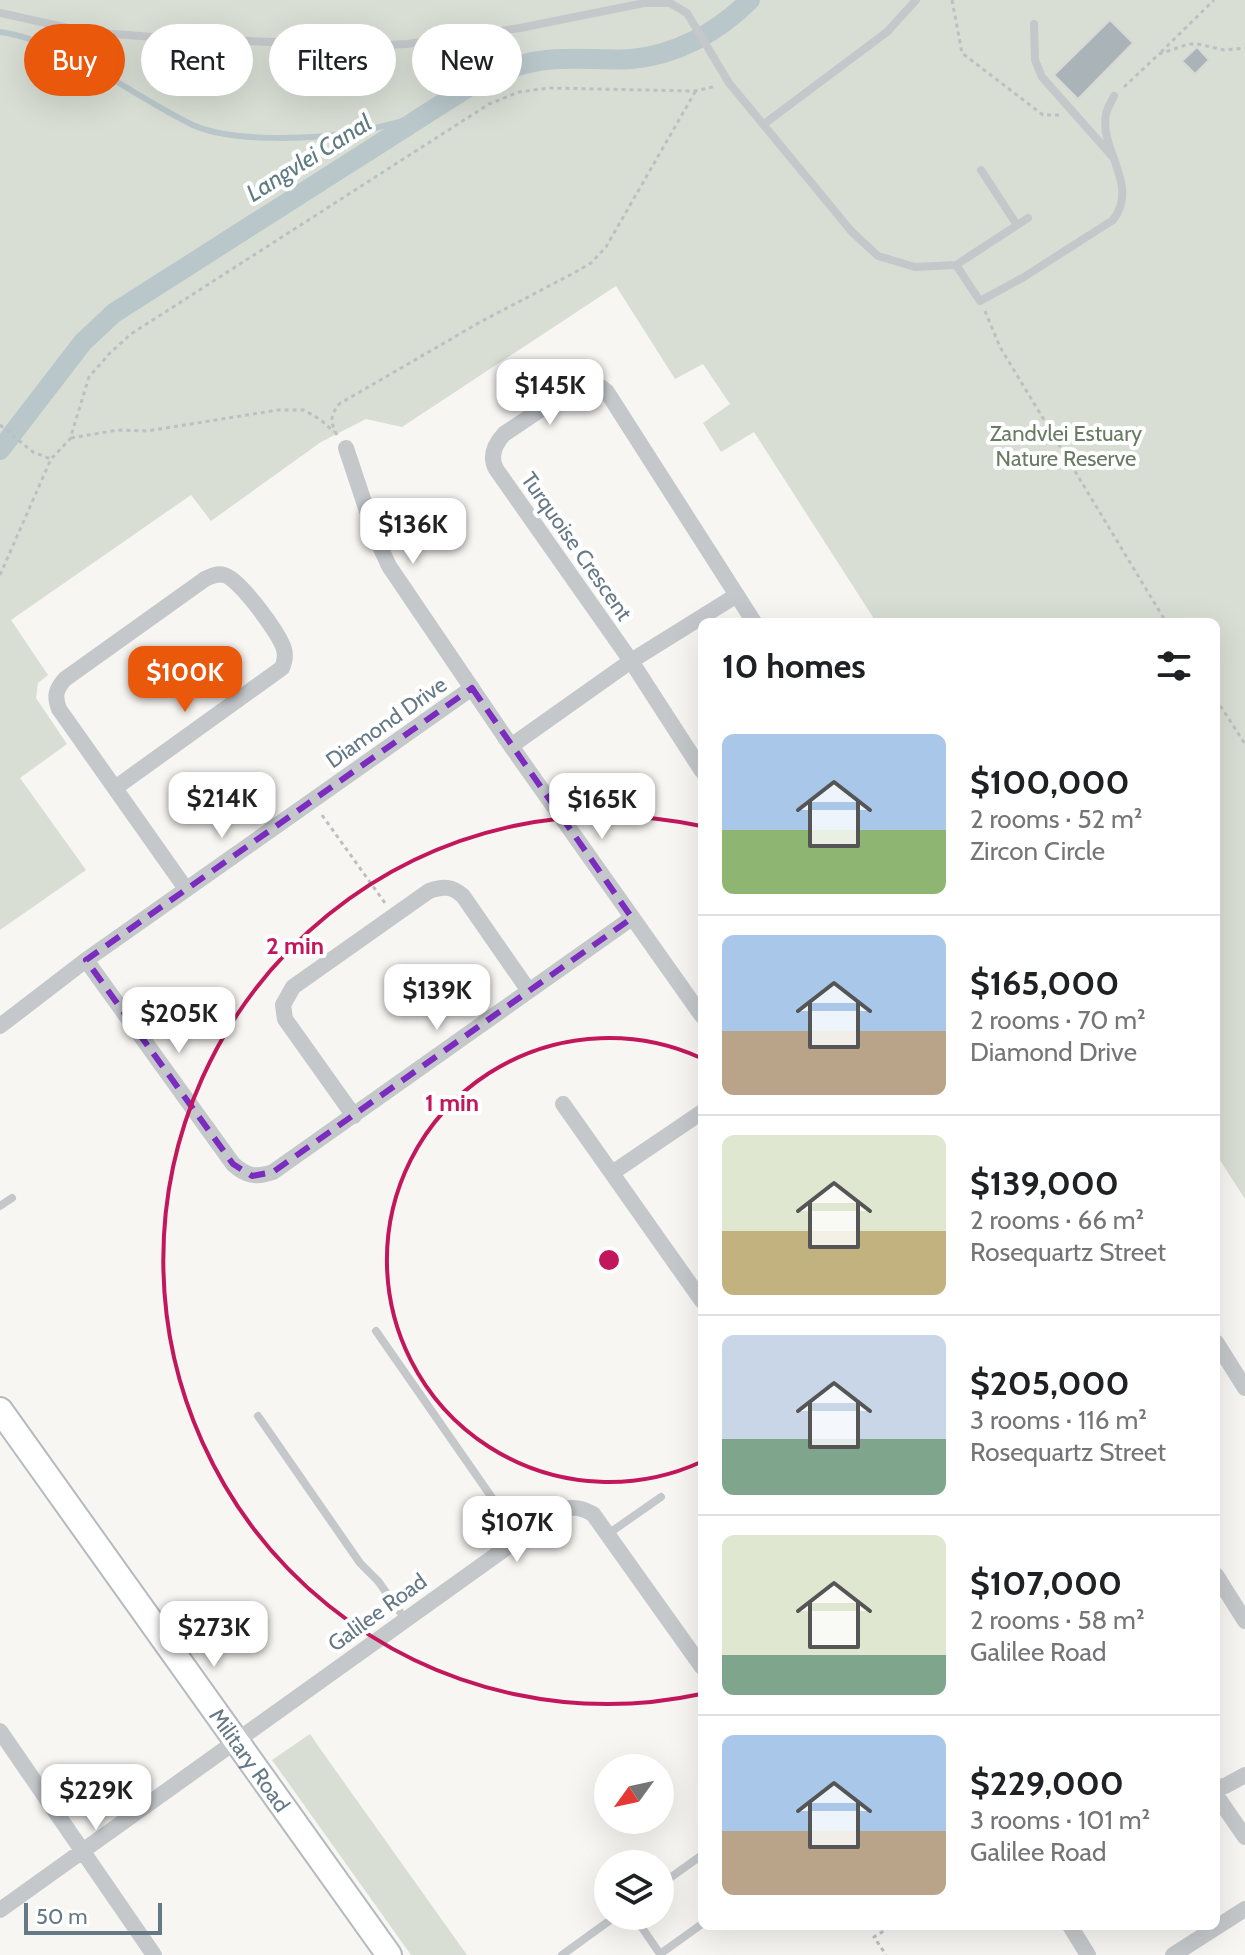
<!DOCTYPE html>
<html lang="en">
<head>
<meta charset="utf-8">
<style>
  :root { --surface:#fff; --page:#f2f2f2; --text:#202124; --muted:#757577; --line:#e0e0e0; --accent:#ea580c }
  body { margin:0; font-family:Cabin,sans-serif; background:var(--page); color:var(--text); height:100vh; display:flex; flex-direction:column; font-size:30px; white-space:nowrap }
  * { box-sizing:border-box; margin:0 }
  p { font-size:26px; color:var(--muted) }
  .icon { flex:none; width:44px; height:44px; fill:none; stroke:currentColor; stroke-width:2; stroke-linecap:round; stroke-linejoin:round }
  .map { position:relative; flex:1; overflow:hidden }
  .sheet { position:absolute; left:698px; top:618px; width:522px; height:1312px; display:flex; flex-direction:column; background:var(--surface); border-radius:12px; box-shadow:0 8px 32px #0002 }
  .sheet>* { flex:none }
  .top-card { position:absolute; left:24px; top:24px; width:554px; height:72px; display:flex; gap:16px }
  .needle { width:52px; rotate:237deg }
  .buttons { position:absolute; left:594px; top:1754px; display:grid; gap:16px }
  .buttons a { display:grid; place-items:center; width:80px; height:80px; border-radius:50%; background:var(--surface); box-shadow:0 8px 32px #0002; font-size:40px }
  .scale { position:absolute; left:24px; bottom:20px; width:138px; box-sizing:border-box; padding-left:8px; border:4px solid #647886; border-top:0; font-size:22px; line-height:28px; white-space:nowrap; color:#647886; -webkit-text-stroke:6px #fff; paint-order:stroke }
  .price { position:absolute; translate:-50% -68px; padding:0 18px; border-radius:16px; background:#fff; color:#222; font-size:26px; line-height:52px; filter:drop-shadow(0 2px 4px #0008) }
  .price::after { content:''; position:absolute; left:50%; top:48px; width:24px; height:18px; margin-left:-12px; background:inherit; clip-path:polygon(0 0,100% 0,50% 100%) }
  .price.active { background:var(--accent); color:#fff }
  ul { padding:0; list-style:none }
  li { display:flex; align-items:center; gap:24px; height:200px; padding:0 24px }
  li+li { border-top:2px solid var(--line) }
  li span { display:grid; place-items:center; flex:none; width:224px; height:160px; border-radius:12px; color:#555 }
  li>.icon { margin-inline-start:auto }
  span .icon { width:96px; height:96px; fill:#fffc; stroke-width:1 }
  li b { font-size:34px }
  h2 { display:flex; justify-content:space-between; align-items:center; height:96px; padding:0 24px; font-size:34px }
  .tag { padding:0 28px; border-radius:36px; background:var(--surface); box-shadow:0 8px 32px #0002; font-size:28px; line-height:72px }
  .tag.active { background:var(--accent); color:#fff }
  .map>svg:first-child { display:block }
</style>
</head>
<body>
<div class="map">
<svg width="1245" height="1955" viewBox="0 0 1245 1955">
  <rect width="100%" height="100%" fill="#f7f6f3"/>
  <path fill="#d8ded4" d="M0,0H1245V1199L1216,1154V622H876L754,432L721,452L703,423L730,404L703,364L675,379L616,286L402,427L366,419L321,442L211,521L191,495L11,620L48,675L38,683L36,698L67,744L20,778L86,870L0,930Z
    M310,1734L321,1750L467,1955H411L272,1760Z"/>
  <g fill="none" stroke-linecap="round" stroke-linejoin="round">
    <path stroke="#b9c7ca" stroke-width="6" d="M0,32C68,42 132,96 193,125C232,143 315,139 357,132C379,128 401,121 423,116"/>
    <path stroke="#b9c7ca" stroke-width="20" d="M0,450L83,342L114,313L481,79C500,72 518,64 539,61C569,56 601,61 631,59C677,55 718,32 750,0"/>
  </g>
  <path fill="#aab3b8" stroke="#d8d8d6" stroke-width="2" d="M1110,20L1133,43L1078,99L1054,75Z
    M1197,47L1209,60L1195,74L1182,61Z"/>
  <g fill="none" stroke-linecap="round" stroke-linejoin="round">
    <defs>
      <g id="secondary">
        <path id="s1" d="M0,1410L389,1955"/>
      </g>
    </defs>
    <use href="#secondary" stroke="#b4babe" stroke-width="28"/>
    <path stroke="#bdc0c2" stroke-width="3" stroke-dasharray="4 4" stroke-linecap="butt" d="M952,0L962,53L1043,115H1059
      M1161,52L1214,0
      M1124,87L1159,54L1189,44H1198L1224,50L1245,48
      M985,311L1000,347L1166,622
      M0,425L33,452L51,459
      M337,435C330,422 330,416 339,404L482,321L570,275L591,263L606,247L695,92
      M71,438L118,430L147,431L278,410H304L321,420L334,432
      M0,575L51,459L70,439L89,377L109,354L131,334L489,104L519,92L550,88L695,91L717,86
      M1216,699L1245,744
      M322,815L385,903
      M885,1926L887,1929L874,1937L886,1955"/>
    <path stroke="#c4c8cb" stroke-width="8" d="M0,13L87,32L153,37L366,46L407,44L520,28L644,3H670L687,13L729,83L852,232L878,256L915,267L956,265L1028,218
      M1034,24L1035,60L1042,77L1112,156
      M764,124L887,32L916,0
      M981,170L1017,225
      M956,265L980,301L1024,277L1113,220C1140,185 1099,150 1106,114C1107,108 1112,101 1114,96
      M0,1206L12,1198
      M376,1331L520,1538
      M258,1416L360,1563L378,1581L405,1619
      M608,1534L661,1497
      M660,1885L702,1855
      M634,1916L660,1954L702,1924
      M562,1955L616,1916"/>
    <path stroke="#c4c8cb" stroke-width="16" d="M346,448L376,538L389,566L511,746L702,1016
      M511,746L631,661L737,595
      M702,771L631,661L496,469C489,456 495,444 504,434L574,387C586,382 598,383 607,392L754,622
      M115,788L282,668C285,661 286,656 284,649C279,633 239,578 224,575C217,573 211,576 205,579L65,679C56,689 54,696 59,709L186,889
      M86,960L233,1164C246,1176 256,1178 273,1172L632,918
      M0,1026L86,960L472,688
      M563,1104L702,1301
      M354,1116L285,1019L283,1005L293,987L429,891C443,886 452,886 463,896L529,991
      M612,1173L702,1112
      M1216,1342L1245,1388
      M1216,1575L1245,1621
      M0,1731L154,1955
      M1216,1787L1225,1786L1245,1775
      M1216,1795L1245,1837
      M0,1910L555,1513C570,1506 578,1506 593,1514L702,1667
      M1070,1926L1088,1955
      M1173,1955L1245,1909"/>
    <use href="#secondary" stroke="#fff" stroke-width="24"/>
  </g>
  <path fill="none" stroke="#7b2cbf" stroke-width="6" stroke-dasharray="16 10" stroke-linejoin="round" d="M472,688L632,918L273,1172L252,1176L233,1164L86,960Z"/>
  <g fill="none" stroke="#c2185b" stroke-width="4">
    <path d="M701 1462A222 222 0 1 1 701 1058"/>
    <path d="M701 1694A444 444 0 1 1 701 826"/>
  </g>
  <g text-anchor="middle" stroke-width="8" stroke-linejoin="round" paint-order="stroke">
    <g font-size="22" fill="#697c63" stroke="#fff">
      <text x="1066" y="441">Zandvlei Estuary<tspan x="1066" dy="25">Nature Reserve</tspan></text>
    </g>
    <g font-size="22" fill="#647886" stroke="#fff">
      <text transform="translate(577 546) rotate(55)" y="8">Turquoise Crescent</text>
      <text transform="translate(386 722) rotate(-35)" y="8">Diamond Drive</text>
      <text transform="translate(377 1612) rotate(-36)" y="8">Galilee Road</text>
      <text dy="8" stroke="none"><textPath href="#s1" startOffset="430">Military Road</textPath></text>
    </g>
    <g font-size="24" font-style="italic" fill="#5f7b82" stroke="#fff">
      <text transform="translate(309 158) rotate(-32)" y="8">Langvlei Canal</text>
    </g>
  </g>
  <circle cx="609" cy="1260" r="12" fill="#c2185b" stroke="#fff" stroke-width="4"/>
  <g font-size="24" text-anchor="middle" font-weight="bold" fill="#c2185b" stroke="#fff" stroke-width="8" stroke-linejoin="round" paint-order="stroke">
    <text x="295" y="954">2 min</text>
    <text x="452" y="1111">1 min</text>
  </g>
</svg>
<div class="buttons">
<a><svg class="needle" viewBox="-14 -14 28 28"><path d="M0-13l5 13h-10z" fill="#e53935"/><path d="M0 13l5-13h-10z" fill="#757577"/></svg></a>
<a><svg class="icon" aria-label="layers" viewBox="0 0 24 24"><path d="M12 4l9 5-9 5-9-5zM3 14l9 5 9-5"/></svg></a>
</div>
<div class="scale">50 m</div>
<b class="price" style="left:550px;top:427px">$145K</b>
<b class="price" style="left:413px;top:566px">$136K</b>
<b class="price active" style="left:185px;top:714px">$100K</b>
<b class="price" style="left:222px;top:840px">$214K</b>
<b class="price" style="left:602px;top:841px">$165K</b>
<b class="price" style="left:437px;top:1032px">$139K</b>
<b class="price" style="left:179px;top:1055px">$205K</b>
<b class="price" style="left:517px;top:1564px">$107K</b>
<b class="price" style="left:214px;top:1669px">$273K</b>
<b class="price" style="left:96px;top:1832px">$229K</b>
<div class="top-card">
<a class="tag active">Buy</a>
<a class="tag">Rent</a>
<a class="tag">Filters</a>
<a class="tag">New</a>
</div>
<section class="sheet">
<h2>10 homes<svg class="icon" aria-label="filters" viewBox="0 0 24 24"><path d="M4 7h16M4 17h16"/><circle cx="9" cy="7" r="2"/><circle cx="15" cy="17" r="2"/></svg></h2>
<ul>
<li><span style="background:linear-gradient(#a9c7e8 60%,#8fb573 0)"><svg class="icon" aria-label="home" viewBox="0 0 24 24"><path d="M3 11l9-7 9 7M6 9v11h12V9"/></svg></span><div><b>$100,000</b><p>2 rooms · 52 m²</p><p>Zircon Circle</p></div></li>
<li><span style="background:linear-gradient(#a9c7e8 60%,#b9a48a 0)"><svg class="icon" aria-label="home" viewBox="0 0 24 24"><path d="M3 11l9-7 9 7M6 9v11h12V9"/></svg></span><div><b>$165,000</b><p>2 rooms · 70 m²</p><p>Diamond Drive</p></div></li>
<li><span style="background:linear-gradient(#dfe7d0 60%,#c2b280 0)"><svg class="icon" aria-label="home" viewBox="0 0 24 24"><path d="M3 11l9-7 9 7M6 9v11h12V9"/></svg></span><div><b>$139,000</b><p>2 rooms · 66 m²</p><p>Rosequartz Street</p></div></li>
<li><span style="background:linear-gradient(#c9d6e8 65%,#7fa58c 0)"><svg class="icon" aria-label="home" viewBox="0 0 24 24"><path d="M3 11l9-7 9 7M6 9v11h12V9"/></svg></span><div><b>$205,000</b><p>3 rooms · 116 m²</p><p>Rosequartz Street</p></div></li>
<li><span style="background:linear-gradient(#dfe7d0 75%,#7fa58c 0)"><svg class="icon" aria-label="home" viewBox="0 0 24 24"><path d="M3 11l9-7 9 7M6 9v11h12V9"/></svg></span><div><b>$107,000</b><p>2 rooms · 58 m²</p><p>Galilee Road</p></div></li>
<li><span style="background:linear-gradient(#a9c7e8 60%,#b9a48a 0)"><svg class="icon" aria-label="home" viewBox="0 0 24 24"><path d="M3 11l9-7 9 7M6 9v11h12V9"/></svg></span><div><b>$229,000</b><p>3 rooms · 101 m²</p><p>Galilee Road</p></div></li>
</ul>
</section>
</div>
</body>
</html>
